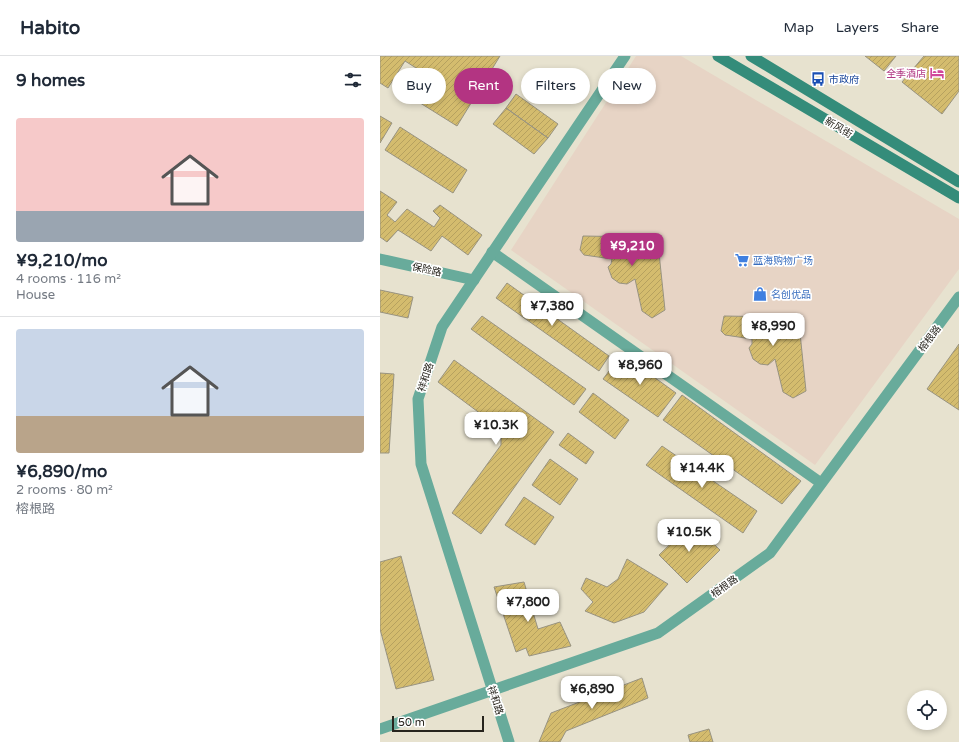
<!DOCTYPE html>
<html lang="en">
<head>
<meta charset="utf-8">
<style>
  :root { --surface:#fff; --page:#f6f6f7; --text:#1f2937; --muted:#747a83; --line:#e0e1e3; --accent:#b33482 }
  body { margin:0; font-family:"Varela Round","Noto Sans SC",sans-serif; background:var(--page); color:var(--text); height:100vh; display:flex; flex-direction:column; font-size:15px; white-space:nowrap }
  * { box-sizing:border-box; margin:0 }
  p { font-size:13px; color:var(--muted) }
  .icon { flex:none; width:22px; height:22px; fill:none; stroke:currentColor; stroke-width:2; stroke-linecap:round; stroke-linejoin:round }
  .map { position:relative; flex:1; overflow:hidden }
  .sheet { display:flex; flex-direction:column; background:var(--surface); width:380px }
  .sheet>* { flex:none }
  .guide { position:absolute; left:12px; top:12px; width:380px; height:36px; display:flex; gap:8px }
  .controls { position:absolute; left:527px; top:634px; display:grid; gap:8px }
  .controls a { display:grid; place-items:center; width:40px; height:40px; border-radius:50%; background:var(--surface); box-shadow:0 2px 6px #0003; font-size:20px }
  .scale { position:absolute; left:12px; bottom:10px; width:92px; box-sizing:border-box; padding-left:4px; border:2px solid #27241d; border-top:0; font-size:11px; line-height:14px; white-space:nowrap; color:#27241d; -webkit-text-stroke:3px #fff; paint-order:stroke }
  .price { position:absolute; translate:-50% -34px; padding:0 9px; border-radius:8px; background:#fff; color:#222; font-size:13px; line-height:26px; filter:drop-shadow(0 1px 2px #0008) }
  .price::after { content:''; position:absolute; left:50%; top:24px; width:12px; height:9px; margin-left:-6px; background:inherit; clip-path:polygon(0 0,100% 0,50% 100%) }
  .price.selected { background:var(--accent); color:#fff }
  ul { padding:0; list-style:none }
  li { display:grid; align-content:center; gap:8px; height:212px; padding:0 16px }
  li+li { border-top:1px solid var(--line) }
  li span { display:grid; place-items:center; height:124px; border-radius:4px; color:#555 }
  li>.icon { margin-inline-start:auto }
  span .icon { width:72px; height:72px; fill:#fffc; stroke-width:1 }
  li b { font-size:17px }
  h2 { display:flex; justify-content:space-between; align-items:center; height:48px; padding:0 16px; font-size:17px }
  .chip { padding:0 14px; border-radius:18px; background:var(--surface); box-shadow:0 2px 6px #0003; font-size:14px; line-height:36px }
  .chip.selected { background:var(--accent); color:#fff }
  header { display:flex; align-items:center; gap:24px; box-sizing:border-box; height:56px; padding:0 20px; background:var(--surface); border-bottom:1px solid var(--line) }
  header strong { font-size:19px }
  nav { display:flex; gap:22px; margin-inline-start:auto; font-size:14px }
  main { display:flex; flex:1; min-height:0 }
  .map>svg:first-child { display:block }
</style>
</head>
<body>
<header>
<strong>Habito</strong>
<nav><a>Map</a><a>Layers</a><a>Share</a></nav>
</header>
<main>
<section class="sheet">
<h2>9 homes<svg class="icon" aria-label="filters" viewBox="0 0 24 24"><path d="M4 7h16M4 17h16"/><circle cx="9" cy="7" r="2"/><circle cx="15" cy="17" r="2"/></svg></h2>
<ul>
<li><span style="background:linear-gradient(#f6c9c9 75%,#9aa5b1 0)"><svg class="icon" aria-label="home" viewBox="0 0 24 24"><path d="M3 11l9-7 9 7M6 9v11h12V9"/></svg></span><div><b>¥9,210/mo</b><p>4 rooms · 116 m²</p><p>House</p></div></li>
<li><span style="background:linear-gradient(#c9d6e8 70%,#b9a48a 0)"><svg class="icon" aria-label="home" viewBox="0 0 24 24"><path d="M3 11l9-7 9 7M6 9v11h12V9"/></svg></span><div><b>¥6,890/mo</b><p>2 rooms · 80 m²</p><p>榕根路</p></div></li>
</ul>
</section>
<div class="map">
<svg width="579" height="686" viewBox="0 0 579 686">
  <defs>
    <pattern id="building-hatch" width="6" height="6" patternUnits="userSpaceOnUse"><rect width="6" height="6" fill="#d4bc6e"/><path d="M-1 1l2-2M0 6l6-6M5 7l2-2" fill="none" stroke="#b6a15f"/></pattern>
  </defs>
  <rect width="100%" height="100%" fill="#e7e2cf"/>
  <path fill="#e7d4c5" d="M256,0H301L579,163V213L435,409L131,194Z"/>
  <path fill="url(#building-hatch)" stroke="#989381" d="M0,0H120L77,70L37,45L52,22L25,5L8,32L0,27Z
    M485,0H516L504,15Z
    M544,0H579V35L562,58L522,26Z
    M136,38L178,68L168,82L126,52Z
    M126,52L168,82L154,98L113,68Z
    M0,60L12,67L0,87Z
    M20,71L87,114L73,137L5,94Z
    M0,135L17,146L7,159L15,166L27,153L54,171L60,162L53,155L60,149L102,179L88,199L62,180L51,195L18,174L7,186L0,181Z
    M203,180L263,181L279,197L285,254L272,262L262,255L255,223L247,228L239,227L232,222L228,211L231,208L232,203L204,199L200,194Z
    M127,227L229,300L219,315L116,242Z
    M0,234L33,241L28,262L0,256Z
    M102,260L206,333L194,349L91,273Z
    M344,260L404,261L420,277L426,335L413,342L403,336L395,303L388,309L380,308L373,303L369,292L372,288V283L345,279L341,275Z
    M579,288V354L547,333Z
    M242,298L296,337L278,361L223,323Z
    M74,304L174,376L101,478L72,457L121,389V373L58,326Z
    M0,317L14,318L9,397H0Z
    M213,337L249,364L235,383L199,356Z
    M302,339L421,425L402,448L283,364Z
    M188,377L214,396L206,408L179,389Z
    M282,390L377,455L363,477L266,409Z
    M170,403L198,423L180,449L152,429Z
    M144,441L174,461L155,489L125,469Z
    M312,467L340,494L307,527L279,499Z
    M21,500L54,624L16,633L0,573V506Z
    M247,503L288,528L264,556L234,567L205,555L213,546L201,533L206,522L227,531L238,523Z
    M144,526L158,573L180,566L191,590L149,600L146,592L136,596L114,531Z
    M262,622L268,642L186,675L180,686H159L171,657Z
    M329,673L333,686H310L308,679Z"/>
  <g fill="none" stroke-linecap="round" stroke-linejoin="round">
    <path stroke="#68ab9b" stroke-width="11" d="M112,196L441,427
      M0,203L94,224"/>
    <path stroke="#68ab9b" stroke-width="11" d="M0,673L278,577L390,497L579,241
      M129,686L41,408L38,343L62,271L245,0"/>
    <path stroke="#348c7a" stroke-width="11" d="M338,0L579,142
      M371,0L579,126"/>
  </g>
  <defs>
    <symbol id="hotel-bare" viewBox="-9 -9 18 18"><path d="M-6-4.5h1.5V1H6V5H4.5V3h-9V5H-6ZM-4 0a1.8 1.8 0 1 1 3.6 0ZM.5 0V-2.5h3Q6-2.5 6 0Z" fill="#d1479c" stroke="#fff" stroke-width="2.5" paint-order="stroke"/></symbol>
    <symbol id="bus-bare" viewBox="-9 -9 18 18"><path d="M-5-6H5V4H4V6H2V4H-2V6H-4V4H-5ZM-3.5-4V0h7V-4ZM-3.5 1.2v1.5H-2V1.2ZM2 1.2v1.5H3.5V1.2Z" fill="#1a4fb4" stroke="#fff" stroke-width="2.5" paint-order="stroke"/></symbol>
    <symbol id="supermarket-bare" viewBox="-9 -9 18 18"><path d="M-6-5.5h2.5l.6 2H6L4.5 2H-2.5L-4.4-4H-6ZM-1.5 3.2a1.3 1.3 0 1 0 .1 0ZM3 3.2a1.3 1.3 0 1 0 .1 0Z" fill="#3f7fe0" stroke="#fff" stroke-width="2.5" paint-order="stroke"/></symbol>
    <symbol id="shop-bare" viewBox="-9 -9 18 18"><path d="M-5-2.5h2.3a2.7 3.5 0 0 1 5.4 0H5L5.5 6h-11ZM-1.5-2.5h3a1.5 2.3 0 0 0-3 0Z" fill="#3f7fe0" stroke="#fff" stroke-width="2.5" paint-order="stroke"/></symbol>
  </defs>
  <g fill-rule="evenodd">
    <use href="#hotel-bare" x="547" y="7" width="20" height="20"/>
    <use href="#bus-bare" x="428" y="13" width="20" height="20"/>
    <use href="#supermarket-bare" x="352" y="194" width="20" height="20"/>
    <use href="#shop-bare" x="370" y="228" width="20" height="20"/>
  </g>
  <g text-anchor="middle" stroke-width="3.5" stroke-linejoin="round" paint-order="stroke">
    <g font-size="10" fill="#b23c85" stroke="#fff" text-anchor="end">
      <text x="546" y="21">全季酒店</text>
    </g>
    <g font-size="10" fill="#164399" stroke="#fff" text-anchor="start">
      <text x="449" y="27">市政府</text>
    </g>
    <g font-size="10" fill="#27241d" stroke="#fff">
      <text transform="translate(459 71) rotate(31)" y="4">新风街</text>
      <text transform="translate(47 213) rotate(12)" y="4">保险路</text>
      <text transform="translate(549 282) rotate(-53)" y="4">榕根路</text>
      <text transform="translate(45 321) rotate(-72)" y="4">祥和路</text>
      <text transform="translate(344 530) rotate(-36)" y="4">榕根路</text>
      <text transform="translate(116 644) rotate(72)" y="4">祥和路</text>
    </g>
    <g font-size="10" fill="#366cbe" stroke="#fff" text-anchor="start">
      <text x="373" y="208">蓝海购物广场</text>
      <text x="391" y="242">名创优品</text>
    </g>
  </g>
</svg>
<div class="controls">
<a><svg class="icon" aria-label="locate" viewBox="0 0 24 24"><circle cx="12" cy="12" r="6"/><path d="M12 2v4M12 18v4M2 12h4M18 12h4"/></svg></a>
</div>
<div class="scale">50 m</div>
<b class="price selected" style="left:252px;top:211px">¥9,210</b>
<b class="price" style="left:172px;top:271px">¥7,380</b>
<b class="price" style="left:393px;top:291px">¥8,990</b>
<b class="price" style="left:260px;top:330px">¥8,960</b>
<b class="price" style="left:116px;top:390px">¥10.3K</b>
<b class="price" style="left:322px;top:433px">¥14.4K</b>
<b class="price" style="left:309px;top:497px">¥10.5K</b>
<b class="price" style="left:148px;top:567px">¥7,800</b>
<b class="price" style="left:212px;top:654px">¥6,890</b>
<div class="guide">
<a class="chip">Buy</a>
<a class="chip selected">Rent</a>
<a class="chip">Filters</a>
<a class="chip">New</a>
</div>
</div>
</main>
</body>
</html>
